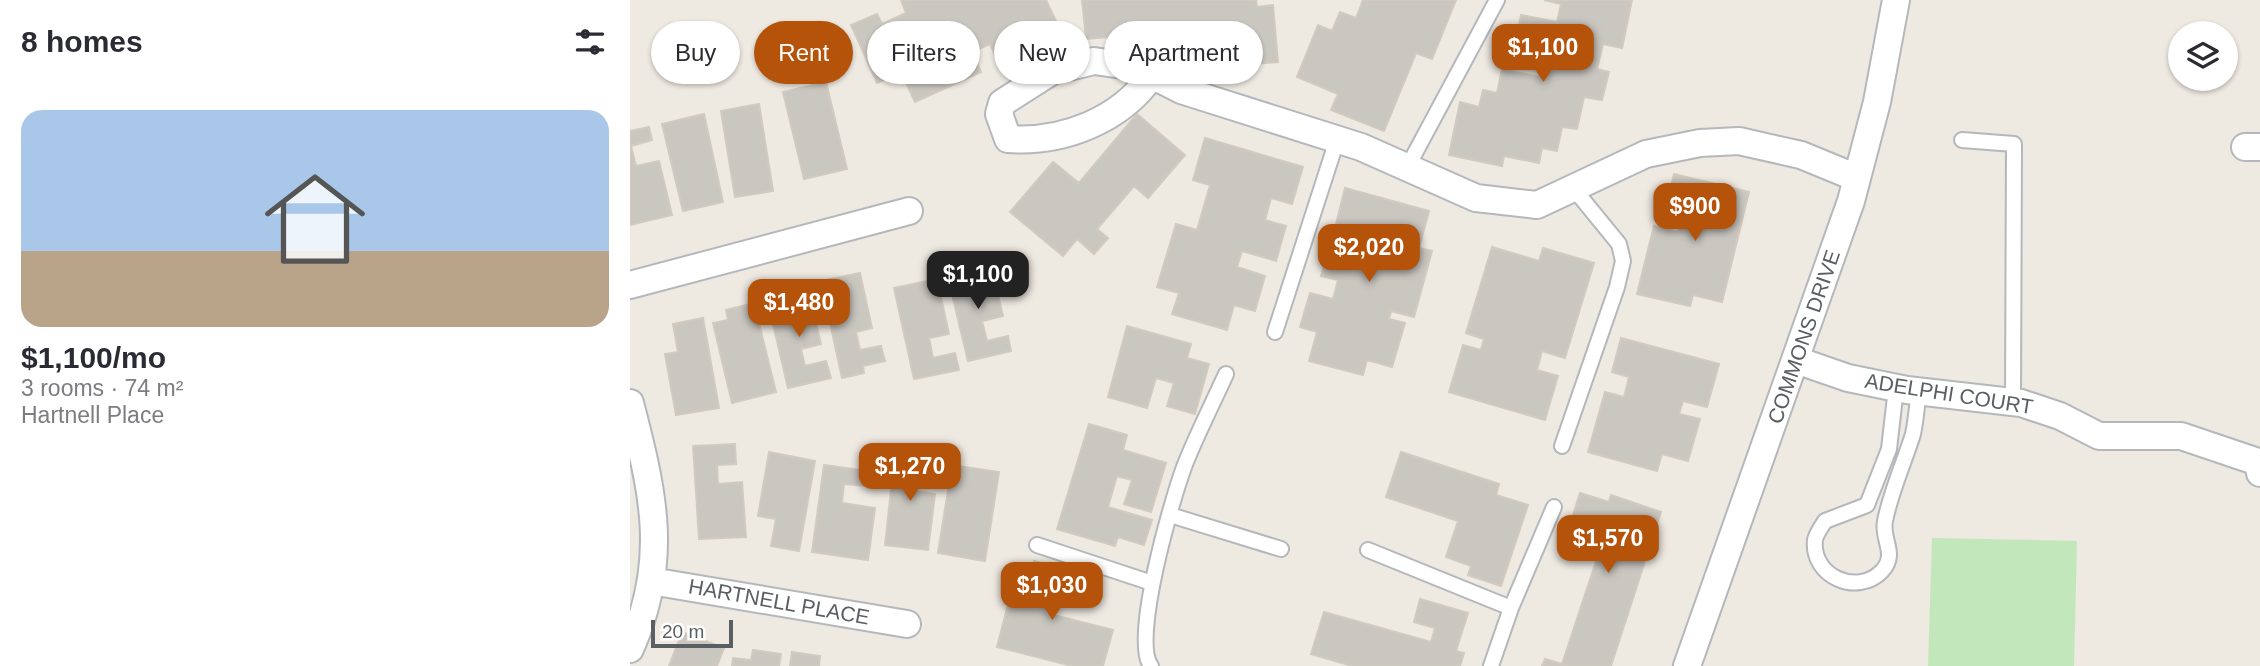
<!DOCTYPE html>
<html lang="en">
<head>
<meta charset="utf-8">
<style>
  :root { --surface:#fff; --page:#f2f2f3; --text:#2b2b33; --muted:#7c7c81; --accent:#b45309 }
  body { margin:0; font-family:Helvetica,sans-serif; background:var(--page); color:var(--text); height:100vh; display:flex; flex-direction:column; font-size:26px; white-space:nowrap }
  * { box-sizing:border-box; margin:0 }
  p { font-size:23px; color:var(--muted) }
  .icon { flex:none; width:38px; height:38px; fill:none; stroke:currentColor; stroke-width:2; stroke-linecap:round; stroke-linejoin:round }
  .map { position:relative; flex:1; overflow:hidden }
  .side { display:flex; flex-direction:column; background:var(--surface); width:630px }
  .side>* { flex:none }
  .guide { position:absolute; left:21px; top:21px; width:665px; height:63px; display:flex; gap:14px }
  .buttons { position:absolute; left:1538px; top:21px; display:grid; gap:14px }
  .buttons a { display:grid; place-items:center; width:70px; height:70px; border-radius:50%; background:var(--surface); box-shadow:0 2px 5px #0004; font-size:35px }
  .scale { position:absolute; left:21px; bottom:18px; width:82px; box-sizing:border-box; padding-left:7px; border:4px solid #595f63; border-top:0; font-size:19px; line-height:24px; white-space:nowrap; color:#595f63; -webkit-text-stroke:5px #fff; paint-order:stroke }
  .price { position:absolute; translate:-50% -60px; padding:0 16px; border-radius:14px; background:var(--accent); color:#fff; font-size:23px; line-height:46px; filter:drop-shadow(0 2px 4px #0008) }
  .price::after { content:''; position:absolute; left:50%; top:42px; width:21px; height:16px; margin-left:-10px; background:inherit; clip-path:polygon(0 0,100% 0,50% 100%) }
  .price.on { background:#222; color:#fff }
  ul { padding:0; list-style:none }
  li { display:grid; align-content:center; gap:14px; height:371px; padding:0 21px }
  li span { display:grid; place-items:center; height:217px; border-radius:21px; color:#555 }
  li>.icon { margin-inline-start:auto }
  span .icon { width:126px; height:126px; fill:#fffc; stroke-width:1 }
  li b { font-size:30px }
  h2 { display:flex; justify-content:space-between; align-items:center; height:84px; padding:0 21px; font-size:30px }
  .chip { padding:0 24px; border-radius:32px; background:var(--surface); box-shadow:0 2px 5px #0004; font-size:24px; line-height:63px }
  .chip.on { background:var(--accent); color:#fff }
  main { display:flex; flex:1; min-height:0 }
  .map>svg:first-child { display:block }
</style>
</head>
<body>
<main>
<section class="side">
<h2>8 homes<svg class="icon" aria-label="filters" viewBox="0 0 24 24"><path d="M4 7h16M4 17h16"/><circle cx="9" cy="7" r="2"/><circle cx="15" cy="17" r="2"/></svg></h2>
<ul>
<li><span style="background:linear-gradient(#a9c7e8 65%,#b9a48a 0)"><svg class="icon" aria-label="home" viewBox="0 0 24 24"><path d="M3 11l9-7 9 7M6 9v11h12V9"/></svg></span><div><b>$1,100/mo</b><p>3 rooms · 74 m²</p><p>Hartnell Place</p></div></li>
</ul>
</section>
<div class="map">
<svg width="1630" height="666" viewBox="0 0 1630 666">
  <rect width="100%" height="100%" fill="#eee9e1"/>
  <path fill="#c1e7bb" d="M1302,538L1447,541L1444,666H1298Z"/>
  <path fill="#cac6c0" stroke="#d2cabf" stroke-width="2" d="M271,0H416L434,38L370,67L360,44L342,52L351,72L285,102L271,72L247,83L221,25L247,14L252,24L276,13Z
    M452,0H626L627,7L643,5L648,62L597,66L595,53L577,55L574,23L555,25L557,45L516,49L515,34L456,39Z
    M733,0H826L802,59L786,53L754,131L701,110L708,94L667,77L688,25L702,31L710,12L726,18Z
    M914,0H1002L992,48L973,44L967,69L979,72L972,100L954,97L947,129L932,127L927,151L912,148L909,163L874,156L872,166L819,155L830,102L849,107L853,90L867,93L872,69L909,77L913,57L884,51L891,15L927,22L931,4Z
    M196,82L217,169L174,179L153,92Z
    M129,104L143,191L105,197L91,111Z
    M74,114L93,202L53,211L32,124Z
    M507,114L555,155L518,198L504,186L467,229L478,238L464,254L447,239L433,256L380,212L423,162L449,183Z
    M19,127L22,140L1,146L6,166L29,161L42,215L0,225V131Z
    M575,138L673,167L662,204L641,198L635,220L656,226L646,261L612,251L607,267L635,276L625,311L604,305L597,330L542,314L549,293L527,287L546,224L567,230L580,185L563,180Z
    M1044,174L1119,192L1092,302L1063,295L1060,306L1007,294L1024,226L1048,232L1053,211L1036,207Z
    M715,188L799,211L789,248L802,251L784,317L761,311L759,319L775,323L762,367L737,360L733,375L679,361L687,332L670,327L680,293L703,299L708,280L691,276L701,241L732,250L737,233L706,224Z
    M862,247L909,261L913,248L964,263L935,358L912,351L907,370L928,376L915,420L819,392L833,345L851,350L854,339L836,333Z
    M360,261L373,316L352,321L357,341L378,336L381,351L338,361L319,282L334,278L331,268Z
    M230,273L242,328L226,332L230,350L251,346L255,361L233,366L234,373L212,378L191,281Z
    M307,279L319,334L299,338L303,358L325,353L329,370L284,379L264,288Z
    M178,288L191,344L171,349L175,366L196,361L201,378L158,388L143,324L154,321L148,295Z
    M124,303L146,392L102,403L83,323L98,320L96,310Z
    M73,318L89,408L46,415L35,354L48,352L43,324Z
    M497,326L561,344L557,358L579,364L565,414L537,406L544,383L526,378L517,408L478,397Z
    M991,338L1089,364L1077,407L1053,401L1049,414L1070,419L1058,461L1032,454L1027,471L958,452L975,392L994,397L999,377L982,372Z
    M459,424L497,435L493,450L536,463L521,512L494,504L502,480L487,476L478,507L522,520L514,545L488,537L485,546L427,529Z
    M105,444L106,464L87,465L88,484L112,482L116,537L69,539L63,446Z
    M139,452L185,461L169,551L141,546L146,519L128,516Z
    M771,452L869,484L866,495L898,505L871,586L838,575L841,566L816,557L828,521L756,497Z
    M265,453L312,459L310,473L288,470L285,491L305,494L298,550L255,545Z
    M194,465L239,471L237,486L214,484L212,503L245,508L238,560L182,552Z
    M322,465L369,472L355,561L308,553Z
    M950,493L979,502L981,495L1031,512L981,666H912L915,659L932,664L976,531L966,527L958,551L934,543Z
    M404,561L453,574L446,602L421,595L416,613L483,630L473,666H442L367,647L382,589L396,592Z
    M790,599L838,613L826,651L834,653L830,666H722L681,654L694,612L801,642L805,628L784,622Z
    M52,632L94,648L87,666H39Z
    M123,650L151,654L149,666H102L103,658L121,660Z
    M162,652L190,656L189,666H160Z"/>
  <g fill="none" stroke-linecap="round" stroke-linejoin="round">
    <defs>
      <path id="service" d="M1332,140L1384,144L1383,401
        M777,168L867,0
        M645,332L707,140
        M1266,388L1259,449L1237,505L1195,521C1192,526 1186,534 1185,540C1181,576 1227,597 1252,571C1268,554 1251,539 1255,521C1261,491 1274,463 1283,434C1286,420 1287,405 1289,391
        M932,446L987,287L993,261L989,244L944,189
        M540,515L651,549
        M407,545L522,583
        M738,550L881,608
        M521,666C501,640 542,500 554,467C566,436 582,405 596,374
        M861,666L881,608L924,507"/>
      <path id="minor" d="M522,75C490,121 432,143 378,139L369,114L372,103L422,71L464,61L506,67L551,90L731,147L846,198L907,205L1016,154L1070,143L1109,141L1171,155L1227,178
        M1615,147H1630
        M0,285L279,211
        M1166,360L1218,378L1277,390L1391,403L1430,416L1469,436H1551L1628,462L1630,473
        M0,403C23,492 40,560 0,649
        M21,581L277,624
        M1057,666L1221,201L1247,102L1266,0"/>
    </defs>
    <use href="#service" stroke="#b4b8bc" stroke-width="18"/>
    <use href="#minor" stroke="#b4b8bc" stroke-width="30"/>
    <use href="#service" stroke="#fff" stroke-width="14"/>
    <use href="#minor" stroke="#fff" stroke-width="26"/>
  </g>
  <g text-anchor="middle" stroke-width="5" stroke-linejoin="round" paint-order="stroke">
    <g font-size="21" fill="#595f63" stroke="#fff">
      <text transform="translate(1174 337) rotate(-71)" y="7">COMMONS DRIVE</text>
      <text transform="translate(1319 394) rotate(9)" y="7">ADELPHI COURT</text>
      <text transform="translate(149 602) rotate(10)" y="7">HARTNELL PLACE</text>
    </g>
  </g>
</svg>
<div class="buttons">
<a><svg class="icon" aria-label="layers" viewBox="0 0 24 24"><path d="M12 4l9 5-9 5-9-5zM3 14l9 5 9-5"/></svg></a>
</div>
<div class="scale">20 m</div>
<b class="price" style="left:913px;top:84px">$1,100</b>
<b class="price" style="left:1065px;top:243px">$900</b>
<b class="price" style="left:739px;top:284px">$2,020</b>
<b class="price on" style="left:348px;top:311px">$1,100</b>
<b class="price" style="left:169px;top:339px">$1,480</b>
<b class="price" style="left:280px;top:503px">$1,270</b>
<b class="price" style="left:978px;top:575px">$1,570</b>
<b class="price" style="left:422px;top:622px">$1,030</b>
<div class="guide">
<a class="chip">Buy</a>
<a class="chip on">Rent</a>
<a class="chip">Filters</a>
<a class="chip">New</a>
<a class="chip">Apartment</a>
</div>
</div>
</main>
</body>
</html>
